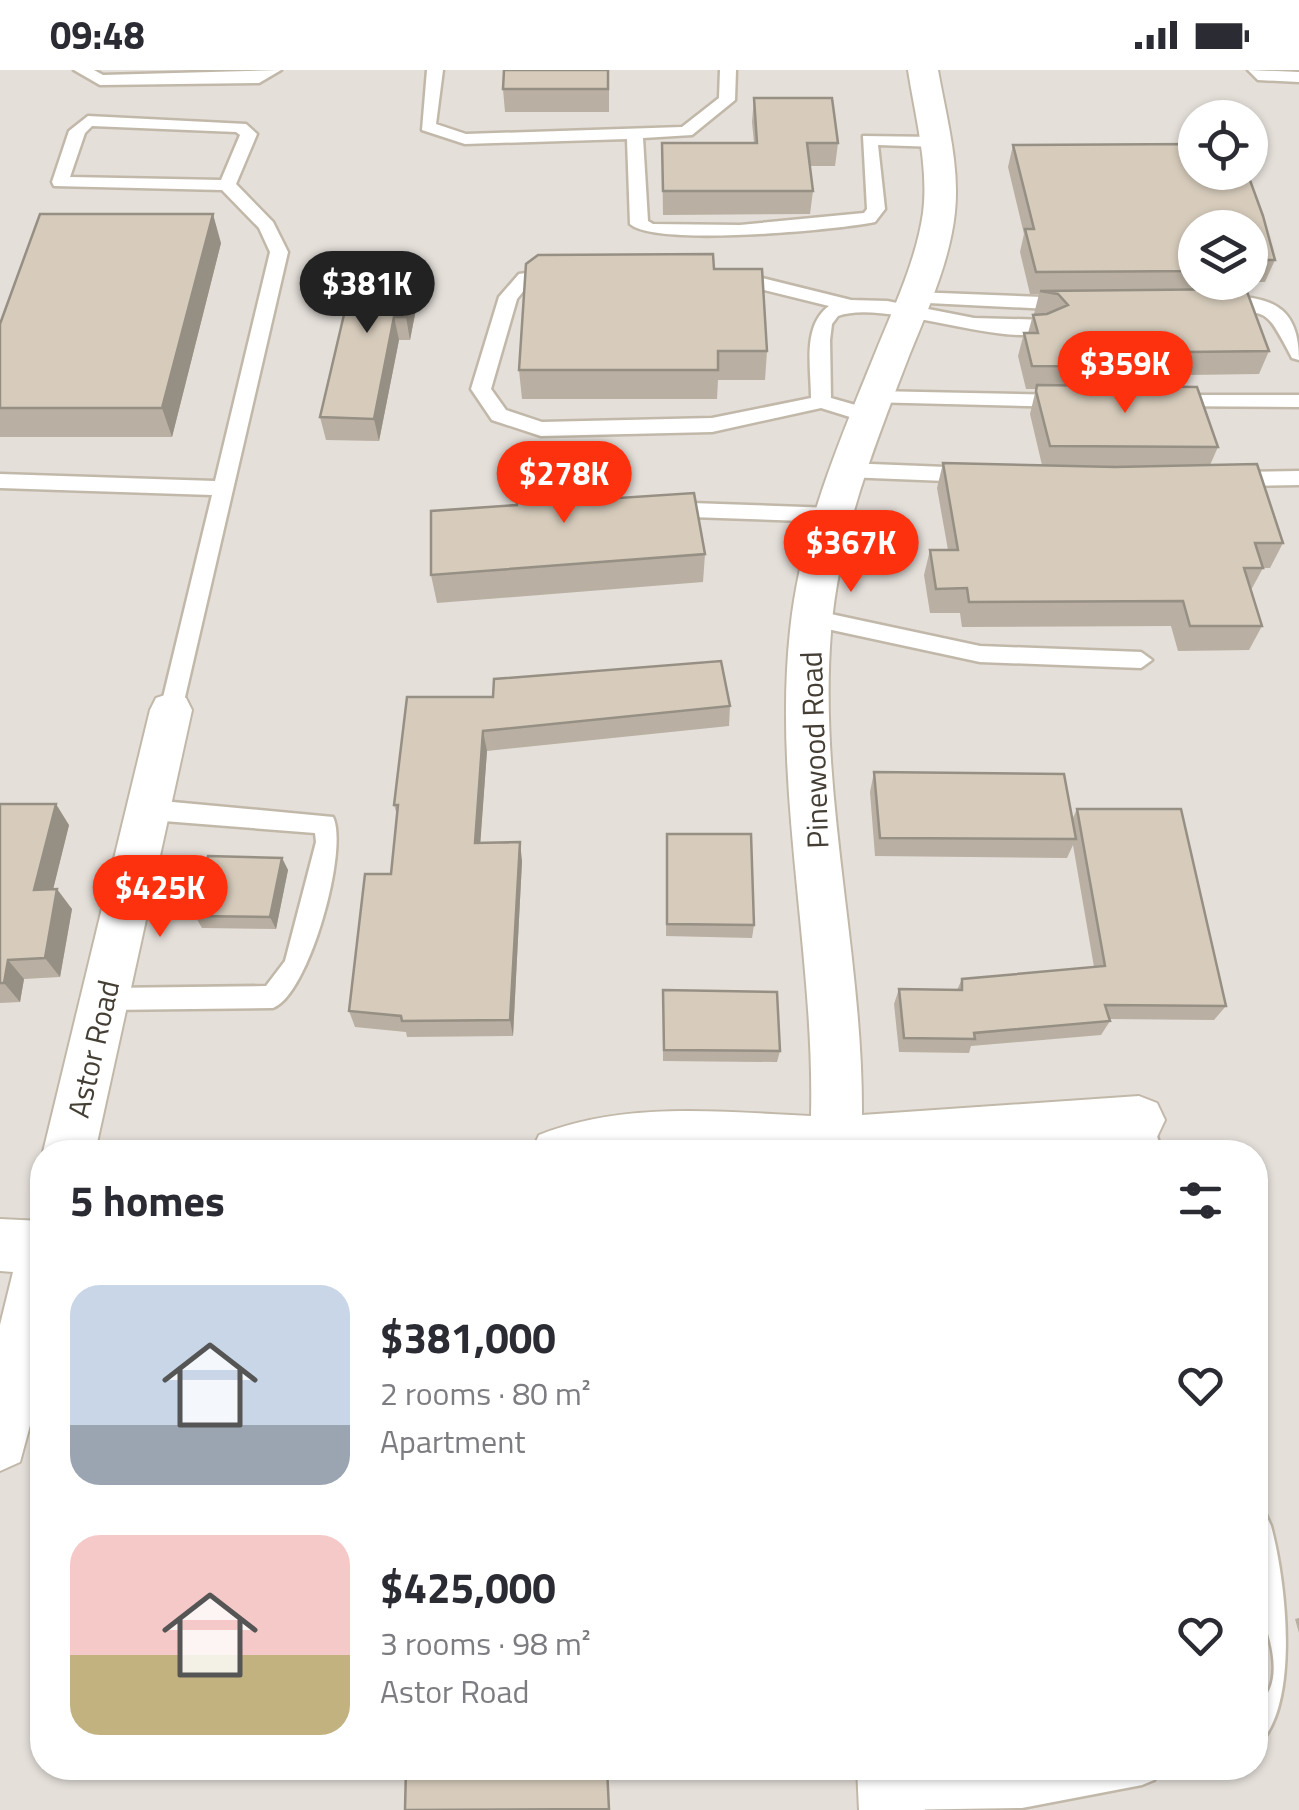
<!DOCTYPE html>
<html lang="en">
<head>
<meta charset="utf-8">
<style>
  :root { --surface:#fff; --page:#f2f2f3; --text:#2b2b33; --muted:#7c7c81; --accent:#fe310f }
  body { margin:0; font-family:"Titillium Web",sans-serif; background:var(--page); color:var(--text); height:100vh; display:flex; flex-direction:column; font-size:38px; white-space:nowrap }
  * { box-sizing:border-box; margin:0 }
  p { font-size:32px; color:var(--muted) }
  .icon { flex:none; width:55px; height:55px; fill:none; stroke:currentColor; stroke-width:2; stroke-linecap:round; stroke-linejoin:round }
  .map { position:relative; flex:1; overflow:hidden }
  .drawer { position:absolute; left:30px; top:1070px; width:1238px; height:640px; display:flex; flex-direction:column; background:var(--surface); border-radius:40px; box-shadow:0 2px 8px #0004 }
  .drawer>* { flex:none }
  .controls { position:absolute; left:1178px; top:30px; display:grid; gap:20px }
  .controls a { display:grid; place-items:center; width:90px; height:90px; border-radius:50%; background:var(--surface); box-shadow:0 2px 8px #0004; font-size:50px }
  .price { position:absolute; translate:-50% -85px; padding:0 22px; border-radius:35px; background:var(--accent); color:#fff; font-size:32px; line-height:65px; filter:drop-shadow(0 2px 5px #0008) }
  .price::after { content:''; position:absolute; left:50%; top:60px; width:30px; height:22px; margin-left:-15px; background:inherit; clip-path:polygon(0 0,100% 0,50% 100%) }
  .price.active { background:#222; color:#fff }
  ul { padding:0; list-style:none }
  li { display:flex; align-items:center; gap:30px; height:250px; padding:0 40px }
  li span { display:grid; place-items:center; flex:none; width:280px; height:200px; border-radius:30px; color:#555 }
  li>.icon { margin-inline-start:auto }
  span .icon { width:120px; height:120px; fill:#fffc; stroke-width:1 }
  li b { font-size:42px }
  h2 { display:flex; justify-content:space-between; align-items:center; height:120px; padding:0 40px; font-size:42px }
  .status { display:flex; justify-content:space-between; align-items:center; height:70px; padding:0 50px; background:var(--surface); direction:ltr }
  .status svg { height:28px; fill:currentColor }
  .map>svg:first-child { display:block }
</style>
</head>
<body>
<div class="status"><b>09:48</b><svg viewBox="0 0 49 12"><path d="M0 12V9h3v3zM5 12V6h3v6zM10 12V3h3v9zM15 12V0h3v12zM26 1h20v11H26zM47 4h2v5h-2z"/></svg></div>
<div class="map">
<svg width="1299" height="1740" viewBox="0 0 1299 1740">
  <rect width="100%" height="100%" fill="#f2eee4"/>
  <path fill="#e4dfd9" fill-rule="evenodd" d="M0,0H1299V1740H0ZM1195,48H1250V102H1195ZM1195,158H1250V212H1195ZM42,1082H1255V1698H42Z"/>
  <g fill="none" stroke-linecap="round" stroke-linejoin="round">
    <defs>
      <path id="lane" d="M74,0H94L103,5L281,0L259,13L100,15Z
        M427,0H443L436,54L466,64L682,57L719,28L720,0H736L735,30L692,65L643,68L648,151L653,154L740,155L864,143L867,139L863,66L937,67L945,72L937,77L878,75L885,139L875,152C836,160 656,177 630,154L627,69L465,74L422,60Z
        M1248,0L1299,2V12L1258,10Z
        M88,46L246,54L257,64L236,114L273,152L288,182L182,640L171,649L160,640L212,425L0,418V404L215,411L270,182L259,158L222,120L54,116L52,112L69,61ZM92,56L236,62L240,65L221,110L70,107L85,63Z
        M559,198L565,200V208L530,213L517,229L491,319L506,340L542,352L712,348L811,328C811,297 802,256 829,236L728,211V203L734,201L851,230L887,231L974,248L1049,250L1058,256C1024,287 887,227 838,246L832,254L830,270L831,328L873,340V350L866,352L821,338L712,362L541,366L492,350L471,319L499,227L519,204Z
        M914,222L1069,228L1078,234L1069,240L908,232V224Z
        M1219,226C1269,226 1299,234 1299,290L1292,288C1262,231 1270,248 1213,236L1210,232Z
        M874,321L1064,325L1074,331L1064,337L867,332L864,327Z
        M1169,325H1299V337L1162,336L1159,331Z
        M846,393L971,398L981,405L971,412L846,407L836,400Z
        M1299,401V415L1231,416L1221,409L1231,402Z
        M662,432L832,438L842,445L832,452L662,446L652,439Z
        M812,540L980,576L1141,582L1152,590L1141,598L980,592L804,554L801,548Z
        M151,730L333,747C349,779 309,925 273,938L106,940L97,937L93,929L97,921L106,918L266,916L285,891L316,772L315,763L151,750L143,747L139,740L143,733Z
        M1139,1037L1149,1041L1162,1082H1136L1126,1050L1129,1041Z
        M1255,1440L1266,1445L1271,1456C1288,1519 1299,1643 1255,1677V1639C1295,1605 1259,1552 1255,1512C1253,1489 1255,1464 1255,1440Z
        M1056,1698H1159L1154,1710L1142,1715L1022,1738L889,1740L879,1736L874,1724L879,1712L891,1707L1022,1704Z"/>
      <path id="street" d="M908,0H938C946,46 960,95 955,142C950,192 927,241 909,286C874,377 839,464 831,562C818,723 863,884 862,1045L1139,1026L1157,1033L1165,1050L1157,1067L1139,1074L1016,1082H531L539,1065C625,1031 720,1042 811,1046C815,887 773,719 790,561C800,463 837,377 874,286C892,241 916,192 923,143C929,96 915,46 908,0Z
        M171,623L186,628L192,640L95,1082H43L150,640L156,628Z
        M0,1149L42,1151V1311L20,1392L0,1401V1255L13,1202L0,1201Z
        M857,1698H921L925,1740H859Z"/>
    </defs>
    <use href="#lane" stroke="#c1b8a9" stroke-width="5"/>
    <use href="#street" stroke="#c1b8a9" stroke-width="4"/>
    <use href="#lane" fill="#fff" fill-rule="evenodd"/>
    <use href="#street" fill="#fff" fill-rule="evenodd"/>
  </g>
  <path fill="#b9afa2" d="M609,0V42H505L503,19Z
    M754,28L838,73L835,96H810L813,121L810,144L663,145L662,73H754L752,52Z
    M1195,74V102H1247L1263,146L1275,190L1265,212H1250V158H1195V212H1233L1231,219H1246L1269,281L1259,304L1188,305L1183,317H1197L1218,377L1210,395L1257,394L1283,473L1270,498H1263L1251,520L1262,556L1249,580L1178,581L1171,556L962,557L960,543H930L924,505L930,480H948L937,418L943,393L1042,395L1030,344L1036,319H1026L1018,286L1024,263H1028L1033,245H1039L1034,244L1039,224H1030L1020,182L1024,164L1008,97L1013,75Z
    M221,173L172,367H0V254Z
    M417,190L421,213L410,270H399L379,371L326,370L320,347Z
    M714,199L767,281L765,310H718L717,329H522L519,300Z
    M604,429L705,484L703,512L437,533L431,505Z
    M407,627L730,636L729,656L487,681L480,773L522,791L513,966L407,967L406,962L355,957L349,941L391,804L397,745L394,735Z
    M874,702L1072,750L1077,739L1226,936L1214,950L1110,949V951L1101,965L971,976L969,983L899,982L894,934L899,919L957,920L962,909L1094,897L1073,775L1067,788L875,786L870,722Z
    M0,734L69,755L53,819L72,839L60,907L24,909L20,932L0,933Z
    M667,764L754,855L752,868L666,866Z
    M282,788L288,800L276,859L202,858L195,846Z
    M663,920L780,981L777,992L663,991Z
    M1299,1548V1563L1295,1549Z"/>
  <path fill="#968f84" d="M213,144L221,173L172,367L162,338Z
    M417,190L421,213L410,270L406,247Z
    M394,247L399,270L379,371L374,349Z
    M483,661L487,681L479,791L475,773Z
    M56,734L69,755L48,840L34,820Z
    M520,772L522,791L513,966L510,950Z
    M282,788L288,800L276,859L270,847Z
    M57,819L72,839L60,907L45,888Z
    M8,890L24,909L20,932L4,913Z"/>
  <path fill="#d7ccbc" stroke="#968f84" stroke-width="2.5" d="M504,0H608V19H503Z
    M754,28H832L838,73H807L813,121H663L662,73H757Z
    M1195,74V102H1247L1263,146L1275,190H1250V158H1195V201L1036,202L1025,159H1034L1013,75Z
    M40,144H213L162,338H0V254Z
    M713,184L714,199H762L767,281H718V300H519L526,194L538,185Z
    M357,189L417,190L406,247H394L374,349L320,347Z
    M1246,219L1269,281L1186,282L1191,297L1032,296L1024,263H1038L1033,245L1047,244L1068,235L1058,224L1040,221Z
    M1037,315L1197,317L1218,377L1050,376L1036,321Z
    M943,393L1115,397L1257,394L1283,473H1255L1263,498H1244L1262,556H1190L1183,531L969,532L967,518L936,519L930,480H958Z
    M601,394L604,429L694,423L705,484L431,505V441L517,435L514,399Z
    M721,591L730,636L483,661L475,773L520,772L510,950L402,951L401,946L349,941L365,804H391L398,735H394L407,627H493L494,609Z
    M874,702L1064,704L1076,769L880,768Z
    M0,734H56L34,820L57,819L45,888L8,890L4,913H0Z
    M1077,739H1181L1226,936L1105,935L1110,951L974,963L975,969L904,968L899,919L962,920V909L1105,896Z
    M667,764H751L754,855L667,854Z
    M208,786L282,788L270,847L195,846Z
    M663,920L777,922L780,981L664,980Z
    M406,1698H607L609,1739L405,1740Z"/>
  <g text-anchor="middle" stroke-width="8" stroke-linejoin="round" paint-order="stroke">
    <g font-size="30" fill="#443e34" stroke="#fff">
      <text transform="translate(815 680) rotate(-92)" y="10">Pinewood Road</text>
      <text transform="translate(94 979) rotate(-77)" y="10">Astor Road</text>
    </g>
  </g>
</svg>
<div class="controls">
<a><svg class="icon" aria-label="locate" viewBox="0 0 24 24"><circle cx="12" cy="12" r="6"/><path d="M12 2v4M12 18v4M2 12h4M18 12h4"/></svg></a>
<a><svg class="icon" aria-label="layers" viewBox="0 0 24 24"><path d="M12 4l9 5-9 5-9-5zM3 14l9 5 9-5"/></svg></a>
</div>
<b class="price active" style="left:367px;top:266px">$381K</b>
<b class="price" style="left:1125px;top:346px">$359K</b>
<b class="price" style="left:564px;top:456px">$278K</b>
<b class="price" style="left:851px;top:525px">$367K</b>
<b class="price" style="left:160px;top:870px">$425K</b>
<section class="drawer">
<h2>5 homes<svg class="icon" aria-label="filters" viewBox="0 0 24 24"><path d="M4 7h16M4 17h16"/><circle cx="9" cy="7" r="2"/><circle cx="15" cy="17" r="2"/></svg></h2>
<ul>
<li><span style="background:linear-gradient(#c9d6e8 70%,#9aa5b1 0)"><svg class="icon" aria-label="home" viewBox="0 0 24 24"><path d="M3 11l9-7 9 7M6 9v11h12V9"/></svg></span><div><b>$381,000</b><p>2 rooms · 80 m²</p><p>Apartment</p></div><svg class="icon" aria-label="heart" viewBox="0 0 24 24"><path d="M12 20l-8-8c-3-5 5-10 8-4 3-6 11-1 8 4z"/></svg></li>
<li><span style="background:linear-gradient(#f6c9c9 60%,#c2b280 0)"><svg class="icon" aria-label="home" viewBox="0 0 24 24"><path d="M3 11l9-7 9 7M6 9v11h12V9"/></svg></span><div><b>$425,000</b><p>3 rooms · 98 m²</p><p>Astor Road</p></div><svg class="icon" aria-label="heart" viewBox="0 0 24 24"><path d="M12 20l-8-8c-3-5 5-10 8-4 3-6 11-1 8 4z"/></svg></li>
</ul>
</section>
</div>
</body>
</html>
